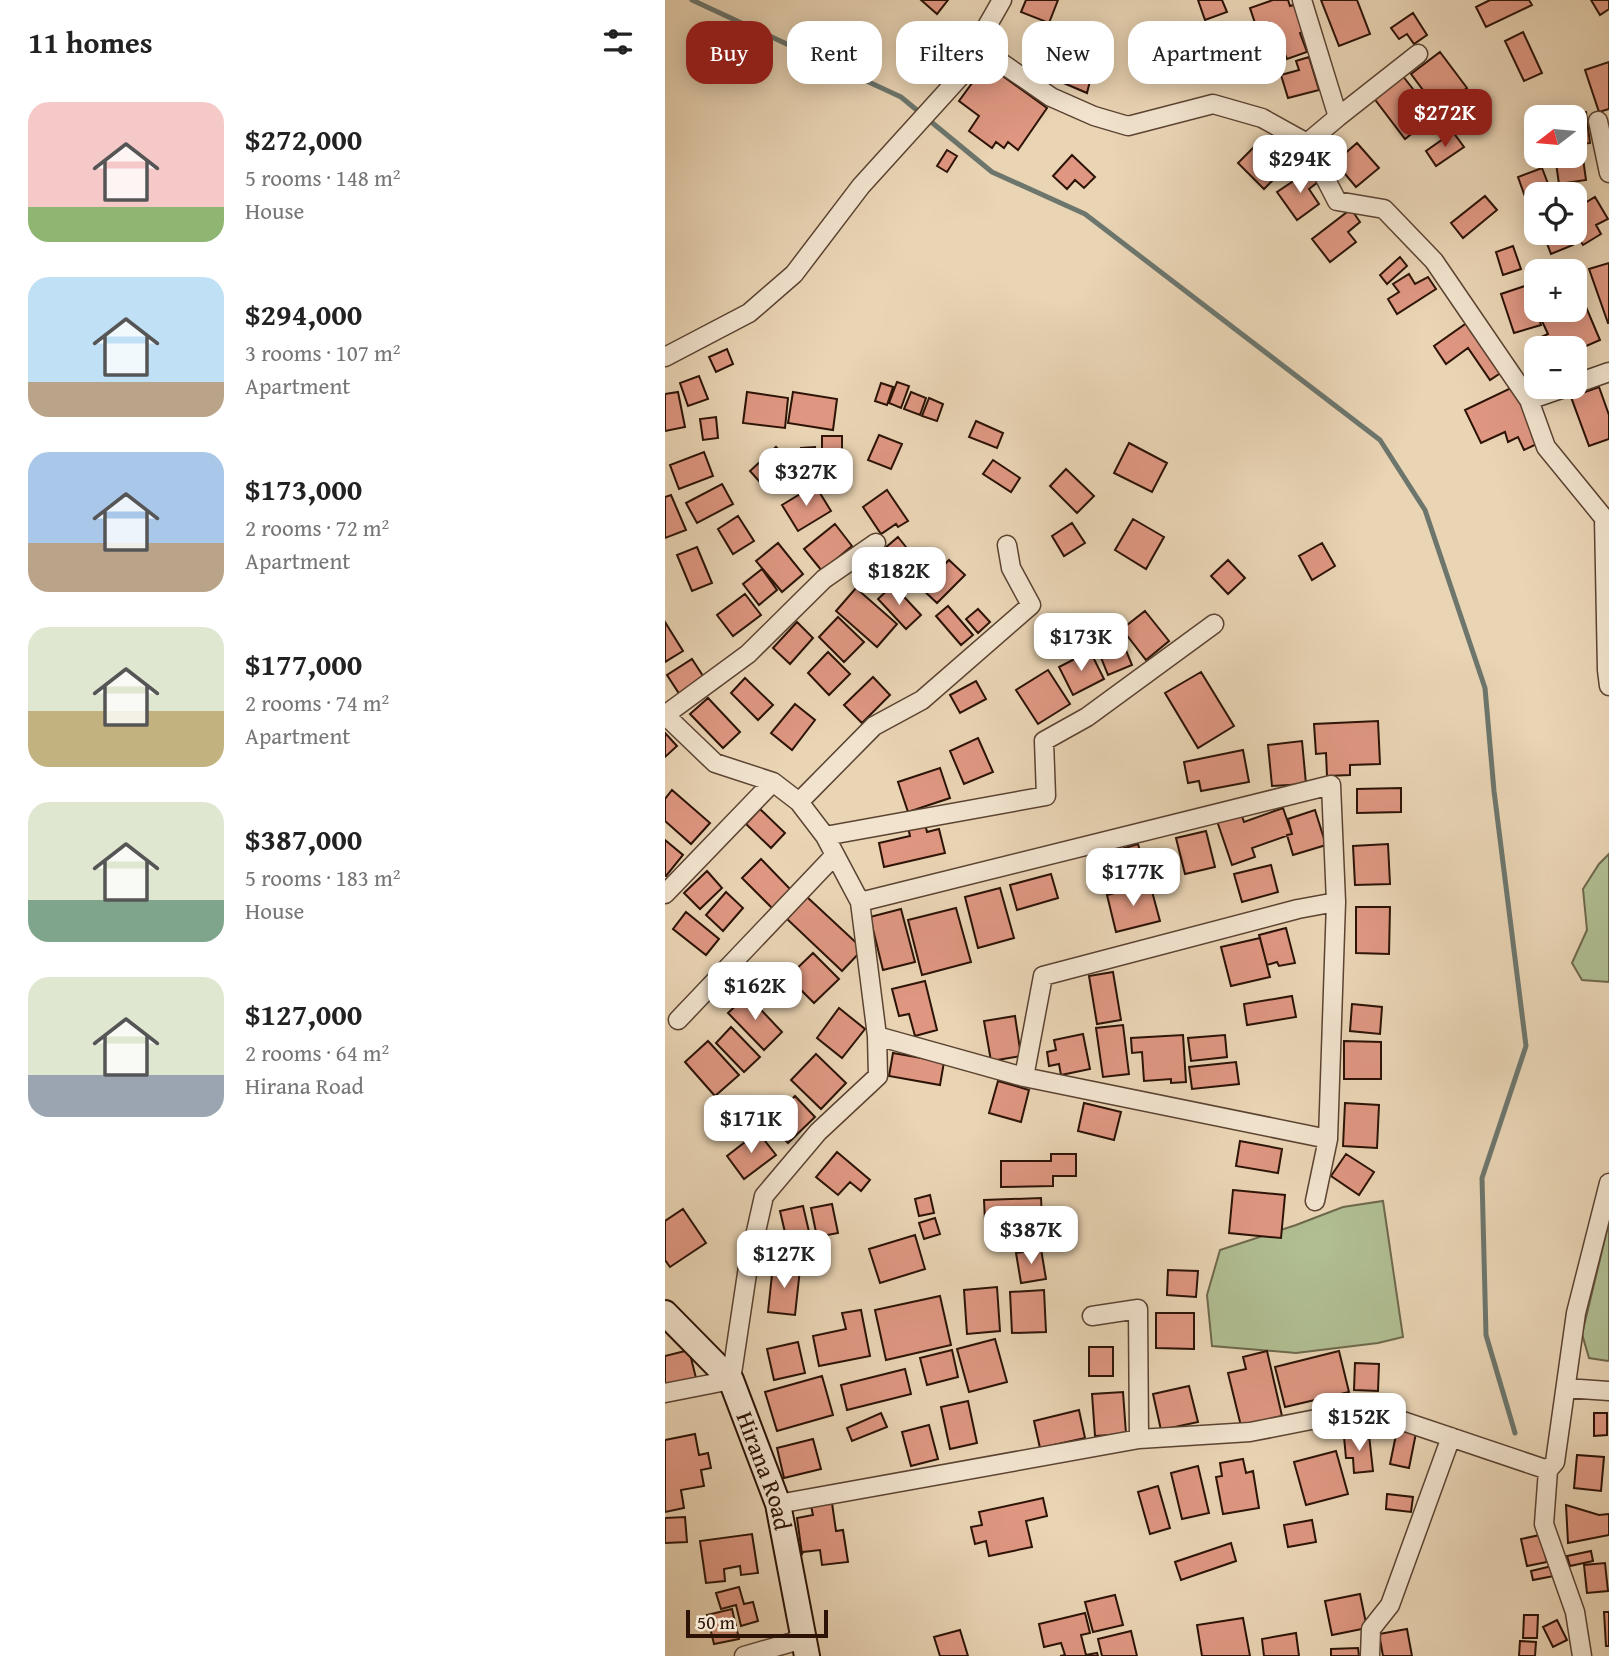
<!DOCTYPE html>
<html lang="en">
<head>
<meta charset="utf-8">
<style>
  :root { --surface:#fff; --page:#f6f6f6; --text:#222; --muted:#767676; --accent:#8f2418 }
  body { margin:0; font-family:"Gentium Book Plus",serif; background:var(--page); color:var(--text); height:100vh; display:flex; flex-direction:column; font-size:26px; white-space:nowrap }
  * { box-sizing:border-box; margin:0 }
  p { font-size:23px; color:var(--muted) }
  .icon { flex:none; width:38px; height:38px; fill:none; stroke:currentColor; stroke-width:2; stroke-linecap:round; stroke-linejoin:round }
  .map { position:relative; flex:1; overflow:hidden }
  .side { display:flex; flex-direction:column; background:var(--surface); width:665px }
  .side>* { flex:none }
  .banner { position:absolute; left:21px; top:21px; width:665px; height:63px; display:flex; gap:14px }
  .needle { width:46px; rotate:254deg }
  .buttons { position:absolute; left:859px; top:105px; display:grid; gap:14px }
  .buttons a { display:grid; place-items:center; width:63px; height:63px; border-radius:14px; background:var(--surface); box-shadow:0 4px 18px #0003; font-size:35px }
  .scale { position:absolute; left:21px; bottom:18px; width:142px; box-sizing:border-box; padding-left:7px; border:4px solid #2c1306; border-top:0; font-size:19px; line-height:24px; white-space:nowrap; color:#2c1306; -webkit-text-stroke:5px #f1e3ce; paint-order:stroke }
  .price { position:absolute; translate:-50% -60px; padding:0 16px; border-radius:14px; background:#fff; color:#222; font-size:23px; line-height:46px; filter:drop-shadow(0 2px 4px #0008) }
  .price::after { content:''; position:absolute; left:50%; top:42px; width:21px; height:16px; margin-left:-10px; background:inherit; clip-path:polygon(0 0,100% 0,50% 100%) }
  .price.current { background:var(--accent); color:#fff }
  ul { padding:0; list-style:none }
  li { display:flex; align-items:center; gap:21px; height:175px; padding:0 28px }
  li span { display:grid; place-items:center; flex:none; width:196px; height:140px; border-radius:21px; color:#555 }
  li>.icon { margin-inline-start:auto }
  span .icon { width:84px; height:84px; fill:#fffc; stroke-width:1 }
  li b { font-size:30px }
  h2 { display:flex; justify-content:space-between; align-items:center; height:84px; padding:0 28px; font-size:30px }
  .tag { padding:0 24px; border-radius:21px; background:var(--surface); box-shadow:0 4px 18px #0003; font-size:24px; line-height:63px }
  .tag.current { background:var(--accent); color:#fff }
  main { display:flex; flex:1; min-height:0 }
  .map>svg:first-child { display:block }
</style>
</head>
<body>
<main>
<section class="side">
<h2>11 homes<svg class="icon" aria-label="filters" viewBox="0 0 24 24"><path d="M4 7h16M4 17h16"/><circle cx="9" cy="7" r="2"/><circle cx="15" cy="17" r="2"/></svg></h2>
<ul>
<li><span style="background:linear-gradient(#f6c9c9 75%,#8fb573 0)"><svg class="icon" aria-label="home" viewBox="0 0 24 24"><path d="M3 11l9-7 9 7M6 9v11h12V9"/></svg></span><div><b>$272,000</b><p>5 rooms · 148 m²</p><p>House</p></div></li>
<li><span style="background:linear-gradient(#bfe0f5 75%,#b9a48a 0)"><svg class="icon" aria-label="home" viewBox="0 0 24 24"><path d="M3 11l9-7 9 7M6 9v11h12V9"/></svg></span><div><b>$294,000</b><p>3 rooms · 107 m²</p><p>Apartment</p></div></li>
<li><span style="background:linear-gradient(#a9c7e8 65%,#b9a48a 0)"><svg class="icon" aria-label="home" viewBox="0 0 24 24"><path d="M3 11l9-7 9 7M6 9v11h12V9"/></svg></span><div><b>$173,000</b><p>2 rooms · 72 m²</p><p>Apartment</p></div></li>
<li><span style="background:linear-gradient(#dfe7d0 60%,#c2b280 0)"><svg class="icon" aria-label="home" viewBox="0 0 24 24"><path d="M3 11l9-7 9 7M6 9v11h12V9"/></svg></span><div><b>$177,000</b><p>2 rooms · 74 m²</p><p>Apartment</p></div></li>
<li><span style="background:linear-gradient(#dfe7d0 70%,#7fa58c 0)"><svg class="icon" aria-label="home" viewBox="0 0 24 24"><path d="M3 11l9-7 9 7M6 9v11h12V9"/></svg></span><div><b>$387,000</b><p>5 rooms · 183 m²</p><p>House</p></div></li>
<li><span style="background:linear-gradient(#dfe7d0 70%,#9aa5b1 0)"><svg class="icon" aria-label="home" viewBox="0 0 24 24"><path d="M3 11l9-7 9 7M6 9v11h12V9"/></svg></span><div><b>$127,000</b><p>2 rooms · 64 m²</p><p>Hirana Road</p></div></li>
</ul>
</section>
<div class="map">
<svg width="944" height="1656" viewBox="0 0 944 1656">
  <rect width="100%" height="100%" fill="#e9d4b4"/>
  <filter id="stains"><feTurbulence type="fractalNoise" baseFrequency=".00286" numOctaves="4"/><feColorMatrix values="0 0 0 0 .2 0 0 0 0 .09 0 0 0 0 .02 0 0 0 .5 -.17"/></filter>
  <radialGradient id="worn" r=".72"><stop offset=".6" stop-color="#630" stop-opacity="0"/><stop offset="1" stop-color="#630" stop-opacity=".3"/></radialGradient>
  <path fill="#b0be92" stroke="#6e684c" stroke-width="2" d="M944,854V982L917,980L907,963L922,930L918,889L934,864Z
    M718,1201L738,1337L713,1343L631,1353L547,1346L542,1295L555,1250L631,1225L678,1207Z
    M944,1222V1360L943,1361L924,1358L917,1334Z"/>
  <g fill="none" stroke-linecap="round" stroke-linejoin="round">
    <path stroke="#6c766d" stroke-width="5" d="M27,0L236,97L327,172L420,214L715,440L760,510L820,688L829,791L861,1046L817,1178L821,1335L850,1433"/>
  </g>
  <path fill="#df9782" stroke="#2c1306" stroke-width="2" d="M256,0H283L272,14Z
    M361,0H393L384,23L356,12Z
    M533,0H557L562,12L540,20Z
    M608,0H623L625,6L632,4L641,31L635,33L642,52L622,59L620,54L607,59L599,35L608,31L604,22L591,26L585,8Z
    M656,0H692L705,34L674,46Z
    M825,0H864L867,5L821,27L811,7Z
    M926,0H944V9L935,15Z
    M748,13L762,35L749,44L742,34L734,39L726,28Z
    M384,23L433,49L422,93L380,75Z
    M858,32L877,73L859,81L840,41Z
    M775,52L802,88L773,110L746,74Z
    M644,57L654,90L623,98L616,75L634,70L631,61Z
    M944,62V109L934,112L920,70Z
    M321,64L382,108L353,150L343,142L339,148L331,142L327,148L304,131L314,116L294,101Z
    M737,75L769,116L740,139L708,97Z
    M921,112L925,143L910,145V117L889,116Z
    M788,132L799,147L771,166L761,151Z
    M692,143L714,168L691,187L670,162Z
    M588,148L614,174L599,189L573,163Z
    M282,150L292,156L282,172L272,166Z
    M917,151L921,180L894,184L890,156H910V152Z
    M407,155L430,177L419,188L410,180L402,189L388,176Z
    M877,168L887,194H872V206L864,208L853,177Z
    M645,170L653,182L644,189L654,204L632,220L612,192Z
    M820,196L832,210L798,238L786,223Z
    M930,197L943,219L931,225L936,234L918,245L910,232V209Z
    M686,209L695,222L683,232L691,242L665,262L647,239Z
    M878,233H903L908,245L886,254Z
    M848,246L856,269L838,275L831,252Z
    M735,257L742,266L722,284L715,275Z
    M944,263V323H943L924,269Z
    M744,274L750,284L763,277L771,289L732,314L723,299L734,292L728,284Z
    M863,285L876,325L849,333L836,294Z
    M918,300L935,340L910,351V348H872V363L863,343L883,334L876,319L897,310H910V304Z
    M806,320L840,370L825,380L803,348L781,364L769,346Z
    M62,349L68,364L51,372L44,357Z
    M34,376L43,399L23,406L15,383Z
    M232,382L244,386L236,408L224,403Z
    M216,383L228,387L222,405L210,401Z
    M848,387L874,443L859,450L853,437L843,442L840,432L816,443L800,410Z
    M934,387L944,415V439L924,446L906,397Z
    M13,392L20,427L0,431V394Z
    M82,392L123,398L120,428L78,423Z
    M128,392L172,399L168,430L123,423Z
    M246,392L261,398L255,415L239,409Z
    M264,398L278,404L272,421L257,416Z
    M51,417L53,438L38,440L35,419Z
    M311,421L338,433L332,448L304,437Z
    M214,435L237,444L226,469L203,460Z
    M157,436H177V469H157Z
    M464,443L502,463L487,492L449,473Z
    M111,447L131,467L104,492L85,471Z
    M150,447L151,459L136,460V448Z
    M39,452L48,476L14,489L5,465Z
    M328,460L355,478L346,492L318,474Z
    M401,469L429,496L412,513L385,486Z
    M57,484L68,504L32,523L21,503Z
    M150,485L166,511L133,531L117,505Z
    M222,490L243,521L233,527L231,524L216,534L198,507Z
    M6,495L21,530L0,538V497Z
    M73,516L89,541L68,554L53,529Z
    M468,519L499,537L481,569L450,550Z
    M407,523L420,543L399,556L387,536Z
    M170,524L187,546L157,571L139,549Z
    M233,537L253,562L239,574L219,549Z
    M113,543L138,574L117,592L91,561Z
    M657,543L670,566L647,580L634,556Z
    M32,547L47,583L27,591L12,555Z
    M215,556L232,575L219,586L202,567Z
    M284,560L300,575L272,603L256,588Z
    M563,560L580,578L563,594L546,576Z
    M97,569L112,590L94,605L78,584Z
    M228,585L256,615L241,629L213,599Z
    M191,588L232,624L212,647L171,611Z
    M80,594L96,615L68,636L52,615Z
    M283,606L308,635L296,645L271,616Z
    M313,609L325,622L313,633L301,619Z
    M480,611L504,641L481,660L457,629Z
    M173,617L199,642L179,662L154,637Z
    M0,622L18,651L0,662Z
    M132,622L148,638L125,664L108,648Z
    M451,626L467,665L443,675L427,635Z
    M425,651L439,679L408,695L394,667Z
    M163,652L185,674L164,695L143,673Z
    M27,659L40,679L15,695L2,675Z
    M383,670L405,704L373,724L351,690Z
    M536,672L569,726L533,748L500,693Z
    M208,677L225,695L197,723L179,705Z
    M80,678L108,705L93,720L66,693Z
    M311,681L321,699L295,713L285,695Z
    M43,698L75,732L58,748L25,714Z
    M130,704L150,720L127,750L106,733Z
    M713,721L715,764L685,765V775L662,776L661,753L651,754L649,724Z
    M0,733L12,746L0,757Z
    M313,738L328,772L299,784L285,751Z
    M637,741L641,784L607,786L603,745Z
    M578,750L584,782L536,791L534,781L523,783L519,762Z
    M275,768L285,798L243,812L233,782Z
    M736,788V812L692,813V789Z
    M7,790L45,823L26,844L0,821V799Z
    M618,808L627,834L587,848L590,857L567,865L552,821L576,813L579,822Z
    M95,809L120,833L106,848L81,824Z
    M650,810L661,845L628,855L622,835L627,834L623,819Z
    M260,824L262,832L274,829L280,853L219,867L214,843L245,836L243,827Z
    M541,831L550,867L520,874L511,838Z
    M0,840L18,855L1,876H0Z
    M473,844L481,873L448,883L440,854Z
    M723,844L725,884L690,885L688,846Z
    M96,859L126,890L108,909L77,878Z
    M606,865L613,892L577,902L569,874Z
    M42,871L57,888L35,909L19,893Z
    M386,874L393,898L352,910L345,885Z
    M485,884L495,921L451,932L442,895Z
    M335,888L349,938L313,948L300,897Z
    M61,892L78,908L58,931L41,915Z
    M142,897L198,949L177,971L122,919Z
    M691,907H725L724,954L691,953Z
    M291,908L306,962L257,975L243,920Z
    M236,909L250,962L218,970L205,917Z
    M21,912L54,939L41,955L8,929Z
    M621,928L630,963L614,966L612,962L602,965L594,935Z
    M595,938L605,977L566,986L556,947Z
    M148,953L174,979L149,1003L123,977Z
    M448,972L456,1020L432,1024L424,976Z
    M260,981L272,1030L250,1036L244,1014L234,1016L227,989Z
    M82,995L117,1032L99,1050L63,1013Z
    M627,996L631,1017L582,1025L579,1004Z
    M687,1004L717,1007L715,1034L685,1031Z
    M174,1008L200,1029L177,1058L152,1038Z
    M350,1016L356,1056L326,1061L319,1021Z
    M458,1025L464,1074L438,1077L431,1028Z
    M66,1027L95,1057L79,1072L51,1043Z
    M418,1034L425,1069L396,1075L394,1064L384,1066L382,1052L391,1050L389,1040Z
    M518,1035L521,1082L506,1083V1079L479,1081L477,1052L467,1053L466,1038Z
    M560,1035L562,1057L526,1061L523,1038Z
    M43,1041L74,1075L50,1096L20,1062Z
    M679,1041L716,1042V1079H679Z
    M228,1053L279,1062L275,1085L224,1076Z
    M151,1054L181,1083L156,1109L126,1080Z
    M571,1062L574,1084L527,1089L524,1067Z
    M333,1081L364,1090L356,1122L324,1113Z
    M130,1096L150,1117L123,1143L103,1122Z
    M419,1103L456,1112L449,1140L413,1131Z
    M680,1103L714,1105L712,1148L678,1146Z
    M93,1132L111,1155L79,1179L62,1156Z
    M575,1141L617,1149L613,1173L571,1166Z
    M172,1152L205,1180L196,1191L185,1182L173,1195L151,1177Z
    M386,1154H411V1176H388V1186L336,1187V1161H386Z
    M681,1154L709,1172L694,1195L666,1176Z
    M568,1190L620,1195L616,1238L564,1233Z
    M265,1195L269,1213L254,1216L250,1199Z
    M376,1198L378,1240L321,1243L319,1200Z
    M167,1204L173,1233L152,1237L146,1208Z
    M138,1206L145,1236L122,1241L115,1211Z
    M18,1209L41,1243L5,1267L0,1260V1221Z
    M270,1218L275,1234L259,1239L254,1223Z
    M250,1235L260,1269L215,1283L204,1249Z
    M376,1249L381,1279L356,1283L351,1253Z
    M108,1265L135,1269L130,1315L103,1312Z
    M503,1270L533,1271L531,1297L502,1295Z
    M332,1287L335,1331L302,1334L299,1290Z
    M379,1290L381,1332L347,1333L345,1292Z
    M275,1296L286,1345L221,1360L210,1310Z
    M196,1310L205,1356L154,1366L148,1336L181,1329L177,1313Z
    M491,1313H529V1349L491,1348Z
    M330,1339L342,1382L304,1392L292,1349Z
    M133,1342L140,1373L109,1380L102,1349Z
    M424,1347H448V1376H424Z
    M24,1350L31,1378L0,1386V1356Z
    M287,1350L293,1377L262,1385L255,1358Z
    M602,1351L617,1416L576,1426L563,1373L581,1369L578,1357Z
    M674,1351L684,1392L620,1407L610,1367Z
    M690,1363L714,1364L713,1391L689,1390Z
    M240,1369L246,1394L182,1410L176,1385Z
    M157,1376L168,1415L112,1431L100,1392Z
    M524,1386L533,1422L496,1430L488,1394Z
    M458,1392L461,1434L430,1436L427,1394Z
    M303,1401L312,1443L285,1449L276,1407Z
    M414,1410L420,1438L375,1448L369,1421Z
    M216,1413L222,1427L187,1441L182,1428Z
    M929,1413H942V1435L929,1436Z
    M264,1425L273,1459L246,1466L237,1432Z
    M732,1430L751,1433L744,1468L725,1464Z
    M30,1434L34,1455L43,1453L46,1468L36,1470L39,1486L16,1490L19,1508L0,1512V1440Z
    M704,1435L708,1471L689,1473L688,1458H681L679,1437Z
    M148,1439L156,1469L119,1478L112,1448Z
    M671,1451L683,1494L641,1505L629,1462Z
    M912,1455L939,1457L936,1491L909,1488Z
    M578,1459L581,1473L588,1471L594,1508L558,1514L551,1477L557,1476L555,1463Z
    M533,1466L544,1513L517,1519L506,1473Z
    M493,1486L505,1528L485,1534L473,1492Z
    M722,1494L748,1497L746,1512L721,1509Z
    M378,1498L382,1516L361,1521L367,1547L324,1556L321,1541L310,1544L306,1527L317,1525L314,1512Z
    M167,1503L171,1531L178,1530L183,1562L157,1565L155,1550L138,1552L137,1554L132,1518L148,1515L146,1506Z
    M901,1505L934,1515L944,1514V1535L903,1543Z
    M20,1517L22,1542L0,1543V1518Z
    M647,1520L651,1542L623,1547L619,1525Z
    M87,1534L93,1573L76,1575L75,1566L59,1569L60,1581L41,1583L35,1541Z
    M875,1535L882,1562L862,1566L856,1539Z
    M566,1543L571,1561L516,1580L510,1562Z
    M926,1551L928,1561L905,1566L902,1556Z
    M940,1563L943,1591L922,1593L919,1565Z
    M887,1566L889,1576L868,1580L866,1571Z
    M74,1587L79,1604L88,1602L93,1621L76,1626L71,1605L56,1609L51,1593Z
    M695,1594L702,1628L667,1635L660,1601Z
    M450,1595L458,1625L428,1632L420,1602Z
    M67,1609L74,1639L49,1644L42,1615Z
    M939,1612H944V1646H941Z
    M420,1613L425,1633L416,1635L421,1655L432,1653L433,1656H395L400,1655L396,1643L379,1647L374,1624Z
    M859,1615H873L872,1638H858Z
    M578,1618L585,1656H537L532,1625Z
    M892,1620L902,1640L888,1647L878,1627Z
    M742,1629L747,1656H718L714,1634Z
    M295,1630L303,1656H275L269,1637Z
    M466,1631L472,1656H437L433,1639Z
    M631,1633L634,1656H599L597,1639Z
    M855,1641L871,1642L870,1656H854Z
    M693,1648L694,1656H666V1649Z"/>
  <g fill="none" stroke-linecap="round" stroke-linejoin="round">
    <defs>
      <path id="street" d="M637,0L673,117L642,143L672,201L719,209L769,261L864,400L902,387
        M325,55L317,35L337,0
        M673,117L753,54
        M933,121L944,173
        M0,357L84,313L129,274L196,186L303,68L325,55L386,97L429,116L463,126L548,104L597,118L642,143
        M910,384L944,372
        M864,400L881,447L939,518L942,670L944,686
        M0,715L50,763L108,782L134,802L160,836L195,902L212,1036L213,1076L153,1132L99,1196L83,1267L66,1380L0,1393
        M0,715L83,654L159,579L211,543
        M134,802L209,726L257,700L366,605L346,568L342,545
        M160,836L381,796L379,741L422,717L549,624
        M0,894L108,782
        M195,902L666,785L671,902L663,1139L359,1077L212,1036
        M13,1020L170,855
        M359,1077L378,976L633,909L671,902
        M650,1201L663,1139
        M427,1316L473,1309L474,1439
        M901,1388L944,1391
        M883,1470L890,1462L911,1313L944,1183
        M113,1504L474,1439L585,1432L702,1409L883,1470L879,1524L910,1612L917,1656
        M79,1656L138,1639
        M705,1656L706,1629L725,1605L786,1437"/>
      <g id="secondary">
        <path id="s1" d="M0,1313L66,1380L113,1504L142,1656"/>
      </g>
    </defs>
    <use href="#street" stroke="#5b4332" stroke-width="21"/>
    <use href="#secondary" stroke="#2c1306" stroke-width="28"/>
    <use href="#street" stroke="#f1e3ce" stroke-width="18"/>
    <use href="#secondary" stroke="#f1e3ce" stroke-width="24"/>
  </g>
  <g text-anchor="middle" stroke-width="7" stroke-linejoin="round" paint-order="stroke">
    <g font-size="24" fill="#2c1306" stroke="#f1e3ce">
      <text dy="8" stroke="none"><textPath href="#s1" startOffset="191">Hirana Road</textPath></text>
    </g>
  </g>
  <rect width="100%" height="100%" filter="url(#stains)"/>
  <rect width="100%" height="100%" fill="url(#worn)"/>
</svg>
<div class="buttons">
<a><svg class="needle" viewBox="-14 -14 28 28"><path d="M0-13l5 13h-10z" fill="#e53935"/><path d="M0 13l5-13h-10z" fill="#767676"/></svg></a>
<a><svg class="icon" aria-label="locate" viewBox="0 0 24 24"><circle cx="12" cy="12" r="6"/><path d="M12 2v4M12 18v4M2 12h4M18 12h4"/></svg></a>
<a>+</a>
<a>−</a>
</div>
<div class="scale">50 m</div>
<b class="price current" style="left:780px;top:149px">$272K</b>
<b class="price" style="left:635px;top:195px">$294K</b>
<b class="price" style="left:141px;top:508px">$327K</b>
<b class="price" style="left:234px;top:607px">$182K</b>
<b class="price" style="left:416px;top:673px">$173K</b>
<b class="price" style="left:468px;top:908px">$177K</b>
<b class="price" style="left:90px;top:1022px">$162K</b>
<b class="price" style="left:86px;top:1155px">$171K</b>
<b class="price" style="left:366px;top:1266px">$387K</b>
<b class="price" style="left:119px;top:1290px">$127K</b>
<b class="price" style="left:694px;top:1453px">$152K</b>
<div class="banner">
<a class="tag current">Buy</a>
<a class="tag">Rent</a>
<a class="tag">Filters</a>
<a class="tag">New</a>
<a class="tag">Apartment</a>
</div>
</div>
</main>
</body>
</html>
